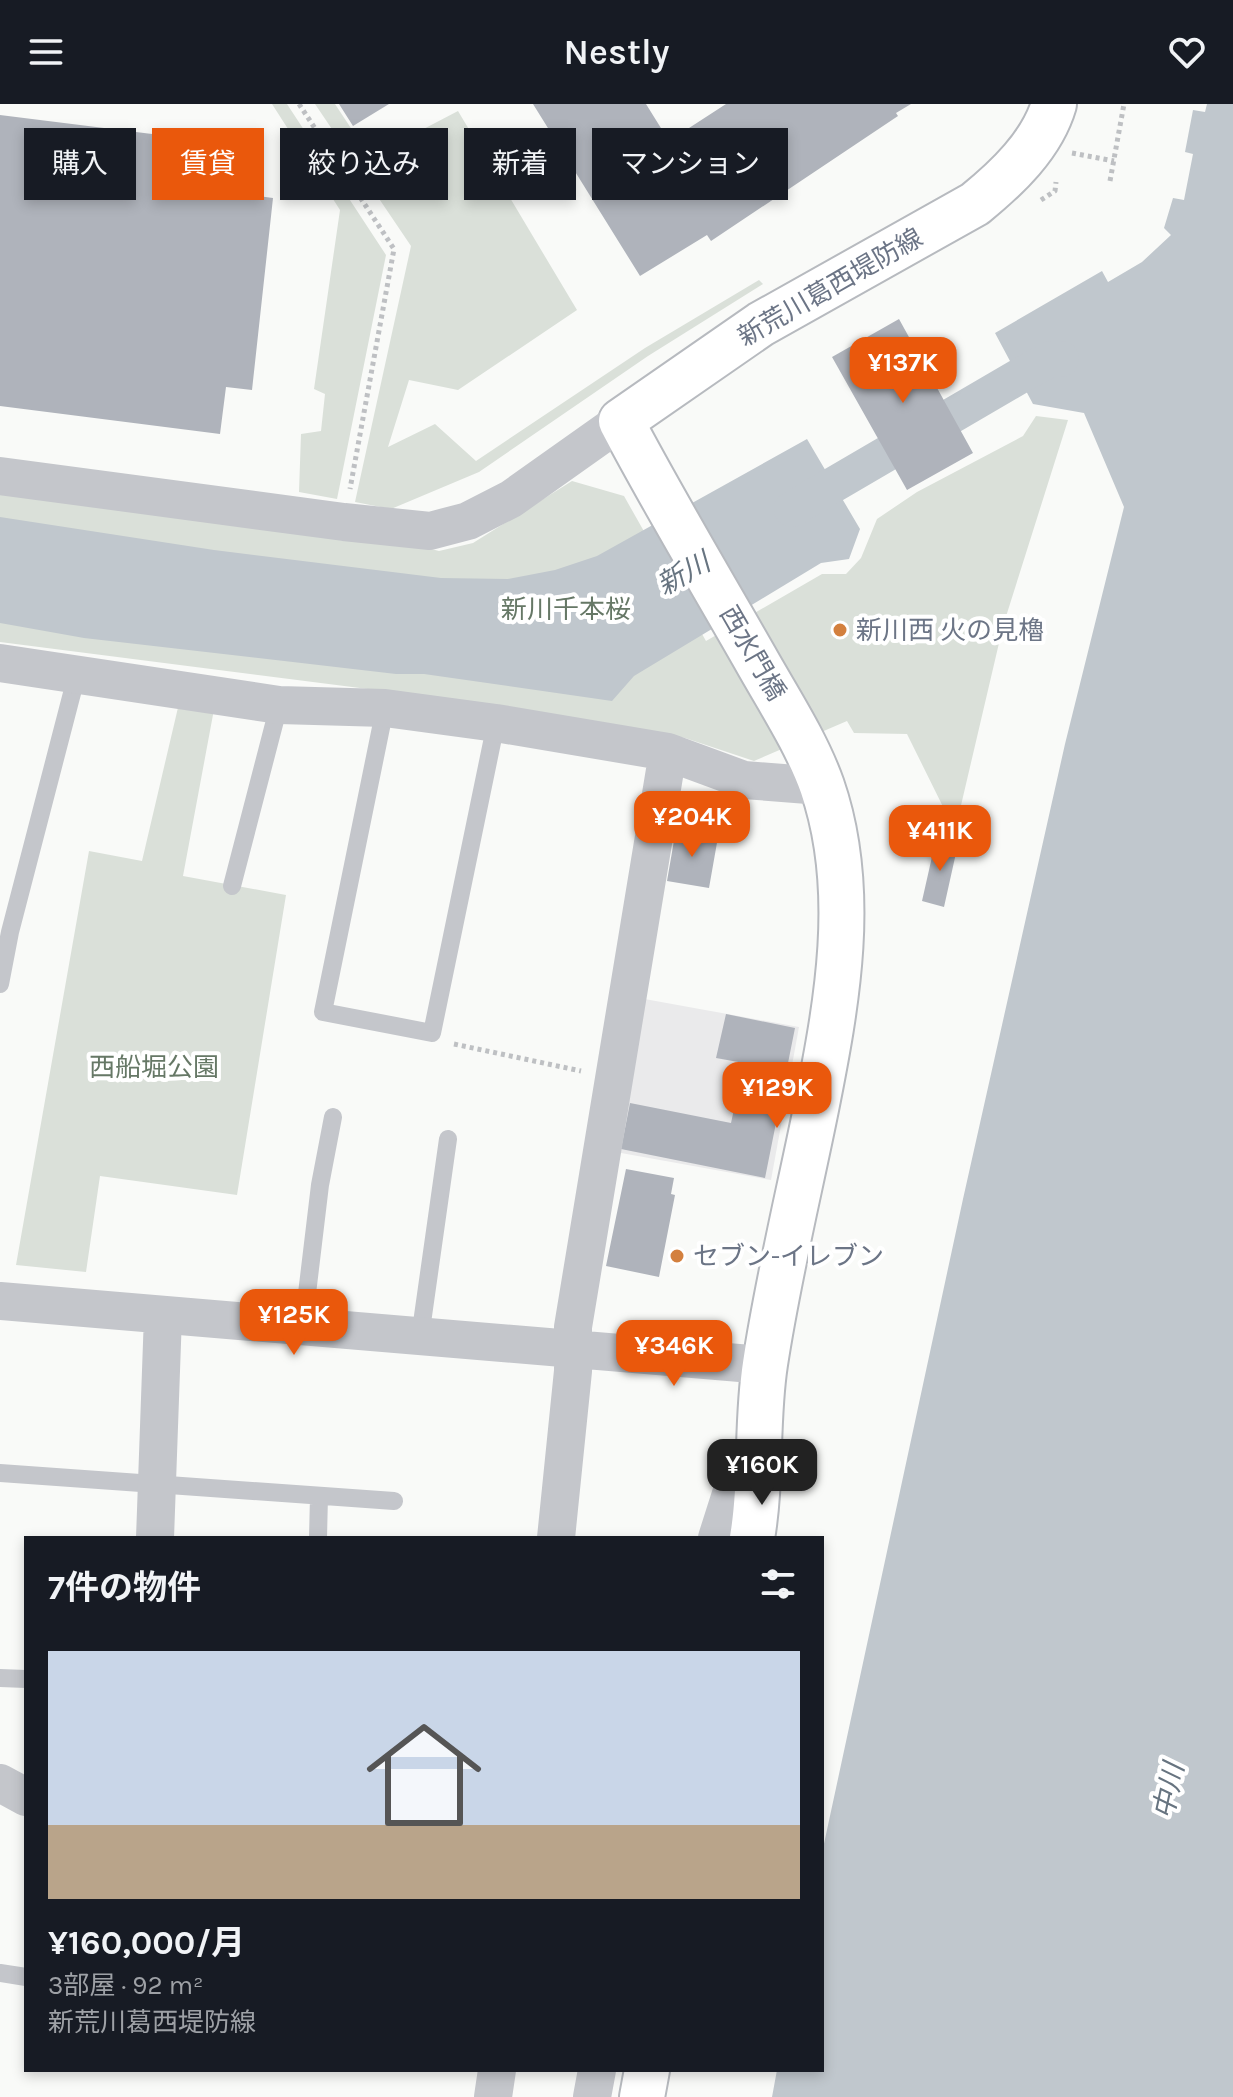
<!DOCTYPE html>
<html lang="ja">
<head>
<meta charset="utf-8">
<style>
  :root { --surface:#171b24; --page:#242831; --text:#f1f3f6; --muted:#9ea1a6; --accent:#ea580c }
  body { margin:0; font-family:Karla,"Noto Sans JP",sans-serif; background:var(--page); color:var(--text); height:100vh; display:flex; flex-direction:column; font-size:30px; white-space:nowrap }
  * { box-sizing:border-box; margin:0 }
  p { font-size:26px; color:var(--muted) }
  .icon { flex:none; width:44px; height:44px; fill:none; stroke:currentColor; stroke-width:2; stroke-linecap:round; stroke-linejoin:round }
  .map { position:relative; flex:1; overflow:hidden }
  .side { position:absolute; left:24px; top:1432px; width:800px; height:536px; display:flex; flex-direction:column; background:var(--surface); border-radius:0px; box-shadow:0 4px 12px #0003 }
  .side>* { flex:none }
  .guide { position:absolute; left:24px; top:24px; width:800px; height:72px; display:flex; gap:16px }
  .price { position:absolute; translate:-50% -68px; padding:0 18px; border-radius:16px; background:var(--accent); color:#fff; font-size:26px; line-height:52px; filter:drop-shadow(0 2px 4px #0008) }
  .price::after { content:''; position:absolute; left:50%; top:48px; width:24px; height:18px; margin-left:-12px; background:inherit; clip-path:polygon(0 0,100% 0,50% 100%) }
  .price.on { background:#222; color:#fff }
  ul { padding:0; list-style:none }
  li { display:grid; align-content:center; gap:16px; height:424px; padding:0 24px }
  li span { display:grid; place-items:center; height:248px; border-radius:0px; color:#555 }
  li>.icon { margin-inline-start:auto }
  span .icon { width:144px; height:144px; fill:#fffc; stroke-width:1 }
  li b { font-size:34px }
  h2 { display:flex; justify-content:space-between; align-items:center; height:96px; padding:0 24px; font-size:34px }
  .chip { padding:0 28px; border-radius:0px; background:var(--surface); box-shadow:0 4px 12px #0003; font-size:28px; line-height:72px }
  .chip.on { background:var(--accent); color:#fff }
  header { display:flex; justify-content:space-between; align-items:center; height:104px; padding:0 24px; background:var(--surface); font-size:36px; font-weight:600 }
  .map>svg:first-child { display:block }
</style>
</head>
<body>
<header><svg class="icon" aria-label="menu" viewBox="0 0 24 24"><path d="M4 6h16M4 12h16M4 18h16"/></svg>Nestly<svg class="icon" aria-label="heart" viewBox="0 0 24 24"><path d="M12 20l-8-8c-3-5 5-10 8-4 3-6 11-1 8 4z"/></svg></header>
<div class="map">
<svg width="1233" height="1993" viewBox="0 0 1233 1993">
  <rect width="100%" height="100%" fill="#f9faf8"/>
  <path fill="#eaeaeb" d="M639,894L799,923L771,1076L610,1047Z"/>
  <path fill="#dae0d9" d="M272,0H287L386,151L337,395L299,388L301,330L321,327L325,290L314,285L340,106Z
    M315,0H335L370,53L458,7L577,206L458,286L409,276L388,343L435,320L476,357L645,244L759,176L763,180L648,252L479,368L391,405L355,398L411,142Z
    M1036,312L1068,316L1003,522L955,727L907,630L854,629L847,617L754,657L685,634L509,603L0,538V376L343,422L439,447L473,439L572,377L624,392L706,537L822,470H846L861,454L877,415L917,388L1023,332Z
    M180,595L215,600L183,772L286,791L237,1091L100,1072L86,1168L16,1161L89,747L142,757Z"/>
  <path fill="#c0c7cd" d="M1207,0H1233V1993H772L777,1966H822V1749L963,1095L1065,640L1124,403L1084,309L1033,300L995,229L1102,167L1108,178L1142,158L1171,131L1164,124L1173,94L1184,96L1193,50L1185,48L1193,6L1205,8Z
    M807,335L860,425L849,455L821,459L634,572L612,597L424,570H396L84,534L0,519V413L214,446L441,474L508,475L555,466L597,452Z"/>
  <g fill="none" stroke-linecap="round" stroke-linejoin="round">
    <path stroke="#c0c7cd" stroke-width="36" d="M792,405L1018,273L1051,255H1061"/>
  </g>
  <path fill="#afb3bb" d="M339,0H389L353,22Z
    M533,0H646L669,37L726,0H911L896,9L898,12L711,137L707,131L640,172Z
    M0,11L257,43L251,91L273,94L252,286L226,283L220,330L0,302Z
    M899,215L973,349L907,386L832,253Z
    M676,725L718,733L709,784L667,777Z
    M936,735L958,740L944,803L922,797Z
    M726,910L795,924L765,1074L621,1045L630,999L731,1019L744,959L716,954Z
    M626,1065L674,1074L671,1090L675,1091L659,1173L606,1162Z"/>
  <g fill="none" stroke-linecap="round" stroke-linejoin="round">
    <defs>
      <path id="secondary" d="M752,1434C762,1376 756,1318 765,1260C778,1174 799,1089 816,1005C837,900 858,786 822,682C806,637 778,595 755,554C710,475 663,397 621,317L761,220L975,100C1007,74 1042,41 1054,0
        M642,1993L647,1966"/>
    </defs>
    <use href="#secondary" stroke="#b7babf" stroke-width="48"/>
    <path stroke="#bec0c3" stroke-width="5" stroke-dasharray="4 4" stroke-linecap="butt" d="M299,0L394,145L350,385
      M1072,49L1114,57
      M1110,77L1124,0
      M1041,96L1055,87L1056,78
      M454,940L581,967"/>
    <path stroke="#c4c6cb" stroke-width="18" d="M385,604L323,908L432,929L496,619
      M232,782L279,601
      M0,880L10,828L77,570
      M303,1223L320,1081L333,1013
      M420,1233L448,1035
      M0,1369L394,1397
      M318,1434L319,1392
      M0,1574L26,1575
      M0,1869L26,1873"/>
    <path stroke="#c4c6cb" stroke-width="38" d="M0,372L344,418L430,427L468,417L511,395L621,317
      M0,559L279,601L385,604L496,619L668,648L744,676L821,682
      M0,1197L764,1261
      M155,1434L163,1211
      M556,1434L573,1267V1223L668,648
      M717,1434L731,1390L759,1359
      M0,1679L26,1693
      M493,1993L497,1966
      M592,1993L597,1966"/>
    <use href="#secondary" stroke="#fff" stroke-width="44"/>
  </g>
  <g fill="#d3803e" stroke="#fff" stroke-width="3">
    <circle cx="840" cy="526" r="8"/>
    <circle cx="677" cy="1152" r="8"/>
  </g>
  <g text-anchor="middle" stroke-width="8" stroke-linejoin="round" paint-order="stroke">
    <g font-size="26" fill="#6c7586" stroke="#fff">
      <text transform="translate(830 183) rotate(-30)" y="9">新荒川葛西堤防線</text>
      <text transform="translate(753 549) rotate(60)" y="9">西水門橋</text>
    </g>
    <g font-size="26" fill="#667866" stroke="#fff">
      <text x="566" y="514">新川千本桜</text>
      <text x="154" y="972">西船堀公園</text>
    </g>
    <g font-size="26" fill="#6c7586" stroke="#fff" text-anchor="start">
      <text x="856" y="535">新川西 火の見櫓</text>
      <text x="693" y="1161">セブン-イレブン</text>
    </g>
    <g font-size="28" font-style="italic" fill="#677480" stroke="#fff">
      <text transform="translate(683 469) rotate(-30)" y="10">新川</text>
      <text transform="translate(1168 1687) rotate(-78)" y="10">中川</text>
    </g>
  </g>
</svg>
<b class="price" style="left:903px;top:301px">¥137K</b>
<b class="price" style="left:692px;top:755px">¥204K</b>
<b class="price" style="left:940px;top:769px">¥411K</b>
<b class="price" style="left:777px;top:1026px">¥129K</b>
<b class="price" style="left:294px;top:1253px">¥125K</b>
<b class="price" style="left:674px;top:1284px">¥346K</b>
<b class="price on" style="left:762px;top:1403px">¥160K</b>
<div class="guide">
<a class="chip">購入</a>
<a class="chip on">賃貸</a>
<a class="chip">絞り込み</a>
<a class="chip">新着</a>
<a class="chip">マンション</a>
</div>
<section class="side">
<h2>7件の物件<svg class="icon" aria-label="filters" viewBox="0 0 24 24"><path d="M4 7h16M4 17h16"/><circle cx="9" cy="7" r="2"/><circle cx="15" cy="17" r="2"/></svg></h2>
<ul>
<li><span style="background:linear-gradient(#c9d6e8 70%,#b9a48a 0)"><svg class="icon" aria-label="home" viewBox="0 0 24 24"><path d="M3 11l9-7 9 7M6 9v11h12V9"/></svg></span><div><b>¥160,000/月</b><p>3部屋 · 92 m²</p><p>新荒川葛西堤防線</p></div></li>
</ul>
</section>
</div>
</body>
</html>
